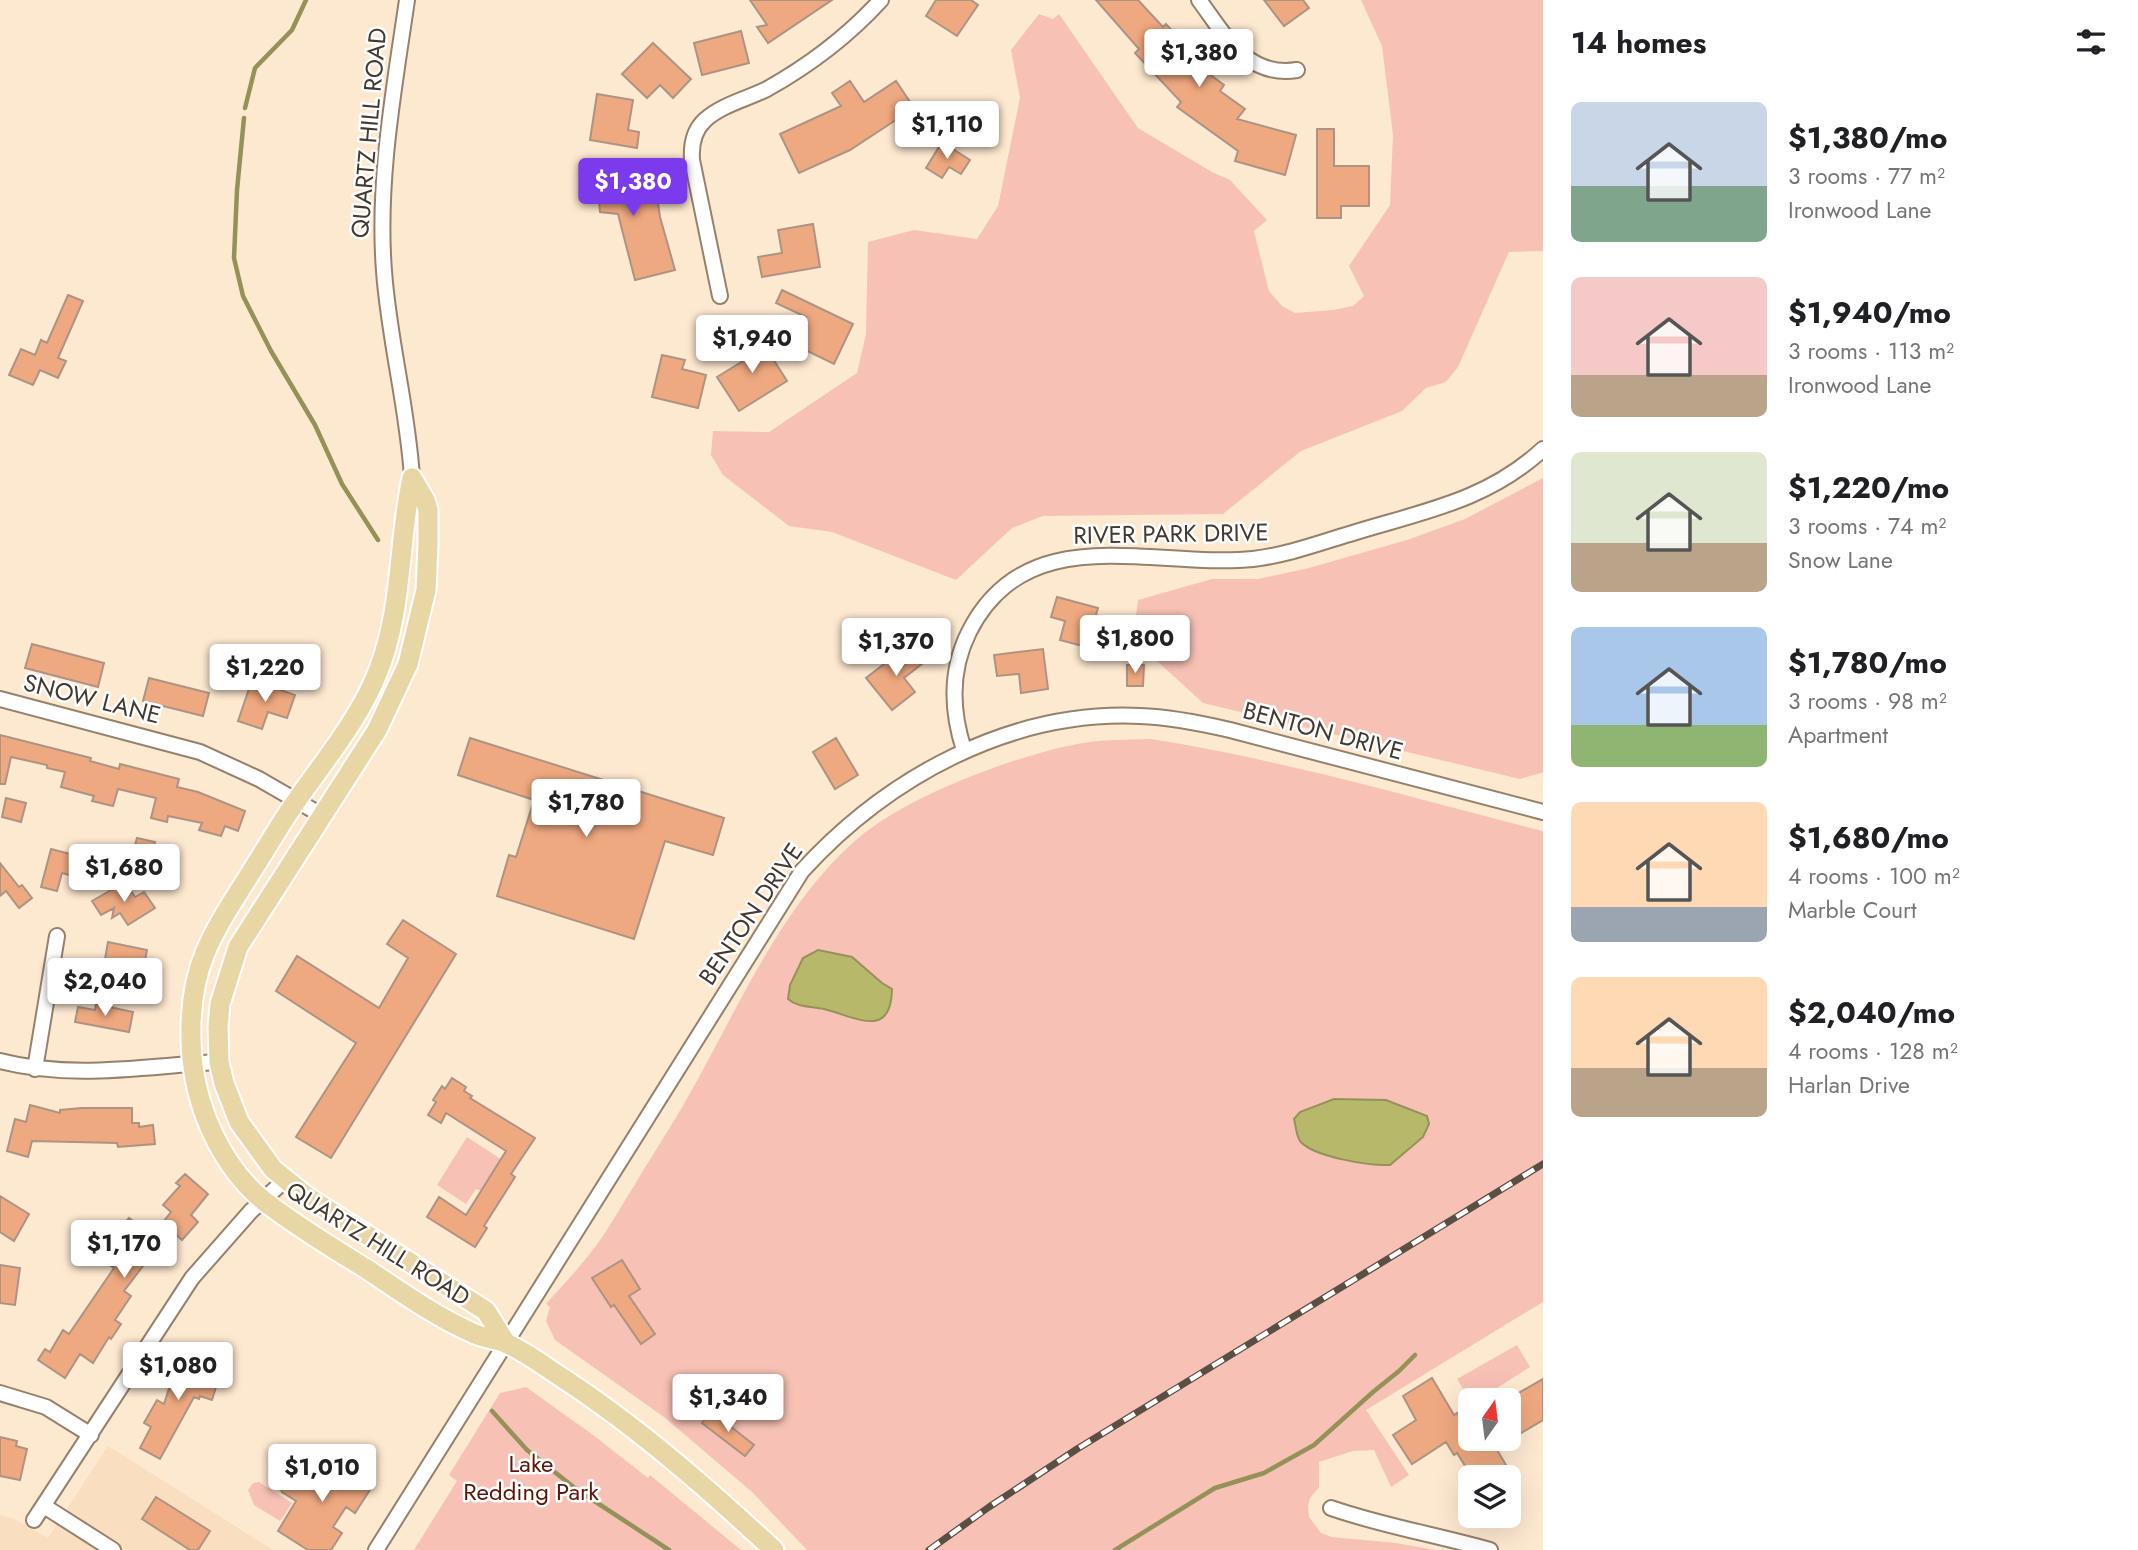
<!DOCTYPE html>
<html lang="en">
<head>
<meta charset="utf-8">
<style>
  :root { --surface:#fff; --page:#f6f6f6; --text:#202124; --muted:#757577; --accent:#7c3aed }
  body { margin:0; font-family:Jost,sans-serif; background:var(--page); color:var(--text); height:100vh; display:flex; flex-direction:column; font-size:26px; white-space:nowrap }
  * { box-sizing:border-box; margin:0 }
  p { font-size:23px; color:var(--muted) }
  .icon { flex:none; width:38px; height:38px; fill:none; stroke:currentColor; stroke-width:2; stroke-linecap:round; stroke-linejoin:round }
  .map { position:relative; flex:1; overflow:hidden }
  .drawer { display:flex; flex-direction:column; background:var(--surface); width:595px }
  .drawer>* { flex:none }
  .needle { width:46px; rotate:14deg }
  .buttons { position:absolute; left:1458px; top:1388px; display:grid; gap:14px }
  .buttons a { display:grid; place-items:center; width:63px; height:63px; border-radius:10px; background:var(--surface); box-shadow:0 7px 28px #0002; font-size:35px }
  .price { position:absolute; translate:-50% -60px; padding:0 16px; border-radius:7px; background:#fff; color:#222; font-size:23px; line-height:46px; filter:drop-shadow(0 2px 4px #0008) }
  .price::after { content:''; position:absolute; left:50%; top:42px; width:21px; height:16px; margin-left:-10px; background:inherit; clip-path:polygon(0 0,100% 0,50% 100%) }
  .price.current { background:var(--accent); color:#fff }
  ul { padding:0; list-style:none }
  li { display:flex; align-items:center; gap:21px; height:175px; padding:0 28px }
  li span { display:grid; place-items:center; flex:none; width:196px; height:140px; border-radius:10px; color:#555 }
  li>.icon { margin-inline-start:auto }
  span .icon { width:84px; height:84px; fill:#fffc; stroke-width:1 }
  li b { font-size:30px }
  h2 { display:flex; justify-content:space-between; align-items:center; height:84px; padding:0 28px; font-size:30px }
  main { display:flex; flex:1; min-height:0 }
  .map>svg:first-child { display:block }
</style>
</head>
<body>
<main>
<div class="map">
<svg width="1543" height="1550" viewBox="0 0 1543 1550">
  <rect width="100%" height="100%" fill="#fde8d0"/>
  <path fill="#f9dec0" d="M108,1446L273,1550H0V1515L12,1518L48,1538Z"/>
  <path fill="#f8c1b5" d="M1361,0H1543V251L1509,252L1458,367L1446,382L1426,388L1402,411L1301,451L1223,514L1043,516L1012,528L956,580L832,532L789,526L723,475L711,455L713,431L769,432L857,373L866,334L868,242L914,230L977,239L998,206L1020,98L1011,50L1039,14L1053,19L1059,14L1138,128L1212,172L1230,180L1267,220L1254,231L1269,291L1282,306L1295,313L1333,310L1353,306L1364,296L1349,266L1390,205L1393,135L1382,46Z
    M1543,478V772L1541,773L1520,779L1203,703L1133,639L1138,600L1212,579H1258L1309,568L1407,540L1465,519Z
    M1151,739C1284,760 1413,798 1543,831V1302L1366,1410L1409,1475L1391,1487L1374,1450L1353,1451L1319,1462V1487L1310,1498L1308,1506L1309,1517L1321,1533L1332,1537L1396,1543L1435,1550H807L752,1492L664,1417L555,1340L546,1321L550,1307L546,1304C560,1288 575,1273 588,1256C607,1233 621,1206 637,1181C654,1152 673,1124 689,1095C737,1011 781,905 856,840C906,796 1012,757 1077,744C1101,739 1127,740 1151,739Z
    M467,1137L504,1161L497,1166L481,1191L476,1189L466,1204L437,1185Z
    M1517,1345L1530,1367L1478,1400H1470L1457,1379Z
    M526,1387L593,1435L648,1478L650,1475L741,1550H414L457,1481L449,1475L500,1393Z
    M259,1482L292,1503L280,1521L254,1505L248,1490L253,1483Z"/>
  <path fill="#b8b86b" stroke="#959259" stroke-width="2" d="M818,950L852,957L882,983L892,989C891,1040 856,1017 824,1009C812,1006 798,1008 788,999L790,985L803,958Z
    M1334,1099L1386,1100L1427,1116L1429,1124L1423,1137L1390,1165C1370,1166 1313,1157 1300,1141C1296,1135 1296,1126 1294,1119L1300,1112Z"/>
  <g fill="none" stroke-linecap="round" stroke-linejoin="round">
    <path stroke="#959259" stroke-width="4.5" d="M245,108L255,68L292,30L306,0
      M244,118L237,190L234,258L243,296L271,351L315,425L342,484L378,540
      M492,1411L527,1450L576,1489L669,1550
      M1115,1550L1215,1488L1264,1473L1314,1445L1373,1392L1399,1371L1415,1355"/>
  </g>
  <path fill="#efa980" stroke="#ae9383" stroke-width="2" d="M750,0H832L768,43L757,27L767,25Z
    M936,0H971L978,5L957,36L926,16Z
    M1096,0H1138L1163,27L1166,24L1200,61L1196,64L1224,85L1220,91L1245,109L1237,119L1296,135L1285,175L1235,161L1238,151L1177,107L1181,102L1135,53L1139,49Z
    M1264,0H1303L1309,8L1284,26Z
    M741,31L749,63L702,75L694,43Z
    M653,43L691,79L673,98L660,85L647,98L622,74Z
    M850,81L864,102L896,81L914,108L850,150L799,173L780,134L841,106L832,93Z
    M597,94L633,100L628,130L639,132L637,148L590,140Z
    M1317,129H1334V166H1369V206H1341V218H1317Z
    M942,142L970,160L961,174L949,167L942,178L926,168Z
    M582,162L631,167L635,191L656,189L660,217L675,270L635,280L618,214L600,212L599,201L601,183L584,181Z
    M813,224L820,267L762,277L758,257L782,253L778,230Z
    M782,290L853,324L834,364L793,344L806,317L776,303Z
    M68,295L83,301L58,358L66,361L58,378L40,370L33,385L9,375L21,349L35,355L41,340L47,343Z
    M759,337L787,381L739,411L717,377L743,361L736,351Z
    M662,355L685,360L682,369L706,375L698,408L652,397Z
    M1057,597L1098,608L1091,632L1097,634L1094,649L1060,640L1065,621L1051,617Z
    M32,644L104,663L98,687L25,668Z
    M909,645L923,663L904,678L915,692L892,710L866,678Z
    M1043,649L1048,689L1021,693L1019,674L997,676L994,655Z
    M1127,665H1144L1143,686H1127Z
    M149,678L209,693L203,716L143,701Z
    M252,680L295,695L287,718L268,712L262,729L238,721Z
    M0,735L91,758L90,761L119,769L120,764L179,779L177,787L198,792L245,811L238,831L225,826L221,836L199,830L202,823L168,816L167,822L151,818L156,798L118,789L113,806L92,801L94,796L61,787L65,772L47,768V765L11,757L5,784H0Z
    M470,738L724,818L713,855L665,841L634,939L497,896L509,855L516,857L534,800L458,775Z
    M836,738L858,775L835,789L813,752Z
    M6,798L26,803L21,822L2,817Z
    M137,838L155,842L151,858L133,853Z
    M51,849L100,862L95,882L62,873L57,891L41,887Z
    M0,863L19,887L22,885L32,898L19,908L6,891L0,896Z
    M125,882L135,897L144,892L155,908L128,925L120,913L112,918L114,908L101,915L92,901Z
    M403,920L456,954L331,1158L296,1137L356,1043L276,991L297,956L379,1008L408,958L387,944Z
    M108,942L147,950L140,986L119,982L120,961L105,959Z
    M96,1004L133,1012L129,1032L75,1022L78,1007L95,1010Z
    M452,1078L466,1087L464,1091L472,1096L470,1098L535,1138L511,1174L515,1177L484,1226L487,1228L475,1247L427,1217L439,1197L466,1215L506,1151L446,1113L441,1123L428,1115L436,1102L433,1100L442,1086L445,1089Z
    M30,1105L60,1113V1110L82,1108H132V1123H139V1127L153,1125L155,1144L118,1147L117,1143L32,1141L28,1157L7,1151L15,1119L26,1122Z
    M185,1174L208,1194L191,1215L198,1222L182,1240L174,1233L158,1256L150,1265L146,1262L124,1291L131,1296L115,1320L121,1324L111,1339L109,1337L93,1363L80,1354L65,1378L38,1360L45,1349L50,1352L63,1330L69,1334L114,1268L111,1266L130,1242L117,1232L129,1218L152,1236L171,1212L163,1205L180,1186L176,1183Z
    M0,1196L29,1214L14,1241L0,1232Z
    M622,1260L640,1289L629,1296L655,1334L641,1344L614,1305L611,1307L592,1278Z
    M0,1265L20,1268L15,1305L0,1303Z
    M196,1348L216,1354L206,1384L216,1387L212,1400L200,1396L199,1399L194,1397L160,1459L140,1448L151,1427L144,1423L157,1400L164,1404L175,1370L188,1374Z
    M1432,1378L1454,1415L1457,1413L1470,1434V1438H1508V1399L1543,1379V1420L1496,1448L1510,1472L1502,1477H1472L1457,1453L1454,1455L1446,1442L1412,1464L1393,1435L1416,1420L1403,1396Z
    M711,1411L754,1445L745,1456L702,1423Z
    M0,1437L17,1441L16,1446L27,1449L20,1480L0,1476Z
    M326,1455L373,1485L355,1513L346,1507L333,1527L342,1533L331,1550H308L278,1531L296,1501L282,1492L280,1487L287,1476L293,1475L307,1484Z
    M156,1497L210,1531L198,1550H190L142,1519Z"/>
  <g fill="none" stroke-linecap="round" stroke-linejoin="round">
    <defs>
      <path id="minor" d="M407,0C394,89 377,181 384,271C389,341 408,409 412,478
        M1199,0C1225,35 1247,78 1297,70
        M720,296L692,160C691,145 694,130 705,120C721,105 747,99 767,89C810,65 848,36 881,0
        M0,699L200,752L259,779L323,816
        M964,750C951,710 950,670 969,632C1027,517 1153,569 1253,559C1288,555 1322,542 1356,532C1425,511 1488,500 1543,449
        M0,1061C73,1080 145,1066 219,1062
        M35,1069L57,936
        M0,1393L46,1407L91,1435
        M44,1506L113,1550
        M1331,1508C1383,1526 1437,1535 1490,1550
        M34,1520L192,1278L251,1211L285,1180
        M376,1550L802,871C888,777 1010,710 1140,716C1171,717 1200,723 1230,730L1543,812"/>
      <path id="major" d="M412,478C398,543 403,611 377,674C359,719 325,760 297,800C282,821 269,844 255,866C237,895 218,922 205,953C191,987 189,1022 192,1058C197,1110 222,1167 264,1201C296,1226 331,1247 365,1268C400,1291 437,1318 475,1334C484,1338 494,1339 503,1342C524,1350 545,1367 564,1379C639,1428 708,1489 774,1550
        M412,478L425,500L428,510V545L426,590L408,664L377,730L238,947L220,1004L218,1028L219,1062L224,1083L239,1122L273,1169L306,1196L486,1311L506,1343"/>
    </defs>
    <use href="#minor" stroke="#95816c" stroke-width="18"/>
    <use href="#major" stroke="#fff" stroke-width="23"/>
    <use href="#minor" stroke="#fff" stroke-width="14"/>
    <use href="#major" stroke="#e8d6a4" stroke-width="19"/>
    <defs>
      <path id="rail" d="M929,1550L989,1507L1077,1449L1543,1164"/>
    </defs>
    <use href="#rail" stroke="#5a4f44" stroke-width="7"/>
    <use href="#rail" stroke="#fff" stroke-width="4.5" stroke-dasharray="13" stroke-linecap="butt"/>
  </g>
  <g text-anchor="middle" stroke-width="5" stroke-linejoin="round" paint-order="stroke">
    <g font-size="24" fill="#423930" stroke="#fff">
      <text transform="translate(369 133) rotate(-85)" y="8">QUARTZ HILL ROAD</text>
      <text transform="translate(1171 534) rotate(-1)" y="8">RIVER PARK DRIVE</text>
      <text transform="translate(92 699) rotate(14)" y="8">SNOW LANE</text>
      <text transform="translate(1323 731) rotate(15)" y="8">BENTON DRIVE</text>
      <text transform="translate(751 914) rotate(-56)" y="8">BENTON DRIVE</text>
      <text transform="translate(378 1244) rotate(32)" y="8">QUARTZ HILL ROAD</text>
    </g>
    <g font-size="24" fill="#5b1509" stroke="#fff">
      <text x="531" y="1472">Lake<tspan x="531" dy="28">Redding Park</tspan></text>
    </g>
  </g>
</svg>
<div class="buttons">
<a><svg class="needle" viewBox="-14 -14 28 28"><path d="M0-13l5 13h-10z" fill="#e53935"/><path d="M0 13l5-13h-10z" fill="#757577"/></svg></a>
<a><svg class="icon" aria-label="layers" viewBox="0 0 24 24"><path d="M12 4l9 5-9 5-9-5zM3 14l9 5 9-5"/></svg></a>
</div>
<b class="price" style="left:1199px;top:89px">$1,380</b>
<b class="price" style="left:947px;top:161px">$1,110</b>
<b class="price current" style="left:633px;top:218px">$1,380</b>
<b class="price" style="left:752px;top:375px">$1,940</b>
<b class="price" style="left:1135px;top:675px">$1,800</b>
<b class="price" style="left:896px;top:678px">$1,370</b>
<b class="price" style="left:265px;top:704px">$1,220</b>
<b class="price" style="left:586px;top:839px">$1,780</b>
<b class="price" style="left:124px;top:904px">$1,680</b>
<b class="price" style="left:105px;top:1018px">$2,040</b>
<b class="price" style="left:124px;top:1280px">$1,170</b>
<b class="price" style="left:178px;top:1402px">$1,080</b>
<b class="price" style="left:728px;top:1434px">$1,340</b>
<b class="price" style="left:322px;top:1504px">$1,010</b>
</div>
<section class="drawer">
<h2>14 homes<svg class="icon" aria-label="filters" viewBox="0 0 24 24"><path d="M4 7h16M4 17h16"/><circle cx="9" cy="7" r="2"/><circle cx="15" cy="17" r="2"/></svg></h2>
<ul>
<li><span style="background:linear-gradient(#c9d6e8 60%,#7fa58c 0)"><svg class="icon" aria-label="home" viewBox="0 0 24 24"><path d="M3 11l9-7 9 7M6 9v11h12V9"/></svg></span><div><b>$1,380/mo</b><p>3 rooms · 77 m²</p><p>Ironwood Lane</p></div></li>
<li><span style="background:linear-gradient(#f6c9c9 70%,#b9a48a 0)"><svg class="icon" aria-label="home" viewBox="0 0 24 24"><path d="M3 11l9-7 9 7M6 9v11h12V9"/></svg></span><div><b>$1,940/mo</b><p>3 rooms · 113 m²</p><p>Ironwood Lane</p></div></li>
<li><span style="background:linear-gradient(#dfe7d0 65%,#b9a48a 0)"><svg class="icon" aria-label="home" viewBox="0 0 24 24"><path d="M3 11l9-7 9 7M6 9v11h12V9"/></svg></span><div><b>$1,220/mo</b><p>3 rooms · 74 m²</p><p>Snow Lane</p></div></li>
<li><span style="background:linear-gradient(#a9c7e8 70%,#8fb573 0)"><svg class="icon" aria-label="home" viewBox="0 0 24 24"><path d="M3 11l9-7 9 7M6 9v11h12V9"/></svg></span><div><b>$1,780/mo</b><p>3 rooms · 98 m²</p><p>Apartment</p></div></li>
<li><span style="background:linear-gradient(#ffd9b3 75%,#9aa5b1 0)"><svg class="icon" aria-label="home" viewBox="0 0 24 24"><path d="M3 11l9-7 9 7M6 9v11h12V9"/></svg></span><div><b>$1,680/mo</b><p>4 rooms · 100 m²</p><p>Marble Court</p></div></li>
<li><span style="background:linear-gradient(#ffd9b3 65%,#b9a48a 0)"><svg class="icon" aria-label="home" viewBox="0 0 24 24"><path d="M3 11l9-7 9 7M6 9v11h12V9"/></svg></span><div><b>$2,040/mo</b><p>4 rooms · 128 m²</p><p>Harlan Drive</p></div></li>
</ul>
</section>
</main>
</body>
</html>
